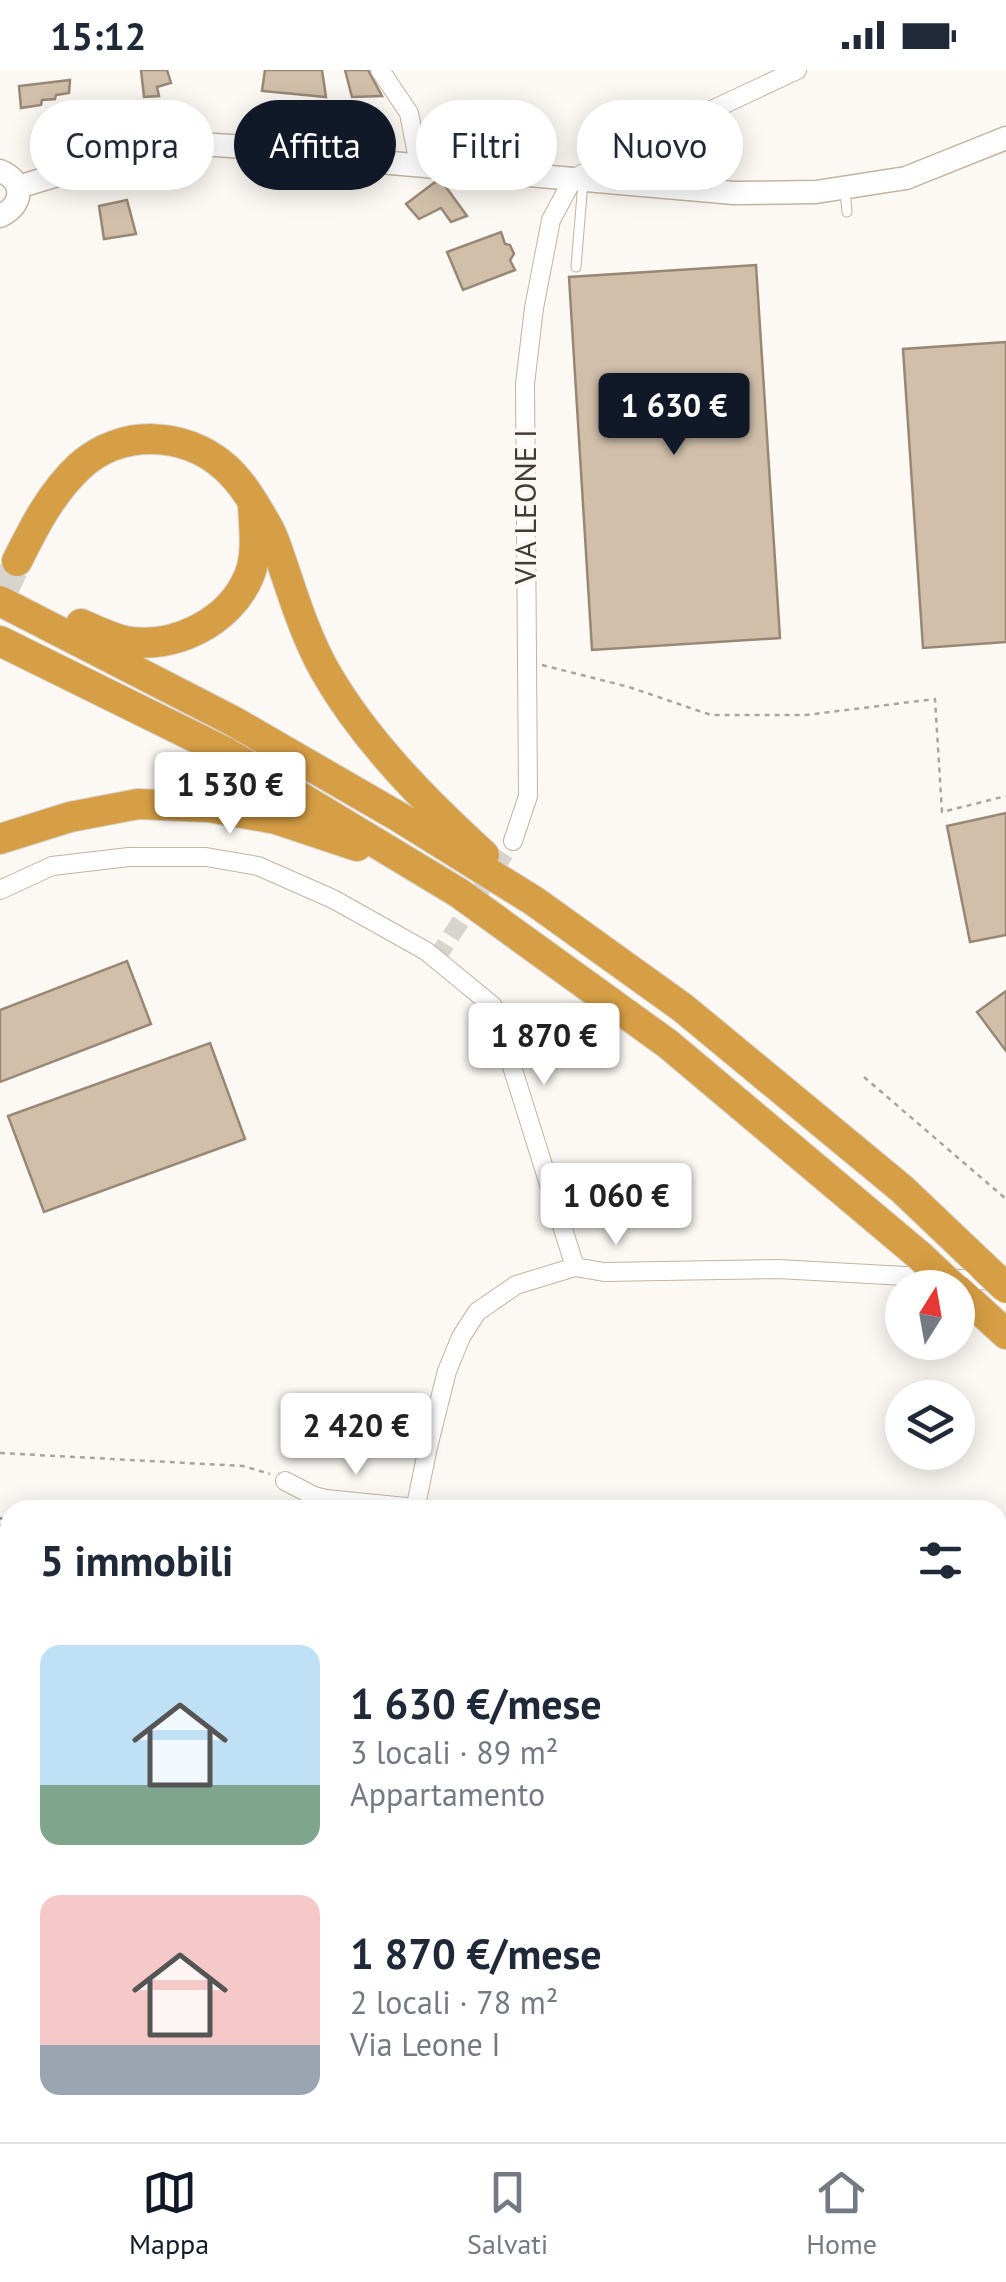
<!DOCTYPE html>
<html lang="it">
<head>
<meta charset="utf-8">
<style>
  :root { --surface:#fff; --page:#f2f2f3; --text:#1f2937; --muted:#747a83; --line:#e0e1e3; --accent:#111827 }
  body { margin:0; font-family:"PT Sans",sans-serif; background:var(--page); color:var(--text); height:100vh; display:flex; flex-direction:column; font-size:38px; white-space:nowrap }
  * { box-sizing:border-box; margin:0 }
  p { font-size:32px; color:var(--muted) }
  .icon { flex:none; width:55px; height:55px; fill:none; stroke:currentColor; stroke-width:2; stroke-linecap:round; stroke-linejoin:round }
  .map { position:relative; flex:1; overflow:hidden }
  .drawer { position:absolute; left:0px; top:1430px; width:1008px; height:642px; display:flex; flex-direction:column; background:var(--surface); border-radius:30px 30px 0 0; box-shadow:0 5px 25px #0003 }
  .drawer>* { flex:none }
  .guide { position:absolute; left:30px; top:30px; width:948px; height:90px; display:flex; gap:20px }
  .needle { width:65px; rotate:11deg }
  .buttons { position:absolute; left:885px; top:1200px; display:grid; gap:20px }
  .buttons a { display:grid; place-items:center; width:90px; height:90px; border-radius:50%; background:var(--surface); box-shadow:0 5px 25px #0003; font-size:50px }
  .price { position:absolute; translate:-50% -85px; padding:0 22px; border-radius:10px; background:#fff; color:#222; font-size:32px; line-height:65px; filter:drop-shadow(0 2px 5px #0008) }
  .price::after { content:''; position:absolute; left:50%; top:60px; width:30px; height:22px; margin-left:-15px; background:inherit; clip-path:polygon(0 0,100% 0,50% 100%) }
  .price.current { background:var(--accent); color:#fff }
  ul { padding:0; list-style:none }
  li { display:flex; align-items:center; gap:30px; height:250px; padding:0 40px }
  li span { display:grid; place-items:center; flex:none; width:280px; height:200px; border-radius:20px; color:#555 }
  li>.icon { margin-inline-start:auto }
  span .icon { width:120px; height:120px; fill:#fffc; stroke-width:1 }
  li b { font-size:42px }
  h2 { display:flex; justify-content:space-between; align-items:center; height:120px; padding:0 40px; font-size:42px }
  .tag { padding:0 35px; border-radius:45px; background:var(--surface); box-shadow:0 5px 25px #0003; font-size:35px; line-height:90px }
  .tag.current { background:var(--accent); color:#fff }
  .status { display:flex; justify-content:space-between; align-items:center; height:70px; padding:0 50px; background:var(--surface); direction:ltr }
  .status svg { height:28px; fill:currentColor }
  .tab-bar { display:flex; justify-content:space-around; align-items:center; height:140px; border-top:2px solid var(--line); background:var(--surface); font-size:28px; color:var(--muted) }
  .tab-bar a { display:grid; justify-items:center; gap:5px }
  .tab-bar .current { color:var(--accent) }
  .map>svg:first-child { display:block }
</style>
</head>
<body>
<div class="status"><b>15:12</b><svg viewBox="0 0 49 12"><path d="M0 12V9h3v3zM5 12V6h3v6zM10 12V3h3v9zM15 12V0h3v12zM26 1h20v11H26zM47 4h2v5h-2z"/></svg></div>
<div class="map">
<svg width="1006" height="2072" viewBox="0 0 1006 2072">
  <rect width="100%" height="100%" fill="#fcf9f4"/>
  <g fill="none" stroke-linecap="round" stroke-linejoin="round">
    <path stroke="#69b5b3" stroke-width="5" d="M0,1654L10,1658
      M998,1876L1006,1878"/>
  </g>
  <path fill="#d1bfaa" stroke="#988774" stroke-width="2.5" d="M141,0H167L171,13L157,17L159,26L144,27Z
    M265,0H322L326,27L262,21Z
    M345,0H368L382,26L352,27Z
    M70,10L69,23L56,25L55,29L42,30L41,35L21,38L19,16Z
    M435,112L443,113L467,146L451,152L441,138L419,149L406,134Z
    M127,130L136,164L104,169L99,136Z
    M501,162L505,174L510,175L514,184L510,190L515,200L463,220L447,182Z
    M756,195L780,568L592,580L569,207Z
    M1006,272V572L923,578L903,279Z
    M1006,743V865L970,872L947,756Z
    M127,891L151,954L0,1012V940Z
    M1006,921V981L977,942Z
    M210,973L245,1069L44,1142L8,1046Z"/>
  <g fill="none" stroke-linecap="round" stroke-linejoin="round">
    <path stroke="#d7d3cd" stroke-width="18" stroke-dasharray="18 9" stroke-linecap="butt" d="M436,889L513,771"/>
    <path stroke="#d7d3cd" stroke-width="30" stroke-dasharray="30 15" stroke-linecap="butt" d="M0,527L17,491"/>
    <defs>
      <path id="lane" d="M845,120L847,142
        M576,197L583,112"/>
      <path id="street" d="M380,0L409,43L419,95
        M513,771L528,726L525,314L534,238L551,150L573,109L622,82L797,0
        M0,820L52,796L129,787H206L258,796L333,829L426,881L493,936L575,1197
        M285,1411L314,1426L326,1429L416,1438
        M415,1440L428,1377L447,1301L461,1267L477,1242L516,1215L575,1197L604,1202L778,1199L996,1211
        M0,1522H10
        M0,2033L10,2038
        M53,2062L70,2072
        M486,2062L495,2072
        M329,2072V2062
        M435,2072L444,2062"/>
      <path id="secondary" d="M0,101C25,111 24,135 0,146
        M18,117L130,83L173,74L215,75L293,80L368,91L734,123L816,122L906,108L1006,68"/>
      <path id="highway" d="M17,491C34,457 51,423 80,396C121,359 184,361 225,397C244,414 257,438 269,459C276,473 280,488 285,502C296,535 308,571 325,601C365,671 425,731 484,785
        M0,531L233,651L399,747L534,831L683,938L902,1119L983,1196
        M81,554C95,560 111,568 125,571C174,580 230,552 249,506C258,485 254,457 253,435
        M0,571L227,683L459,823L668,974L920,1186
        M0,769L70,747L138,734L209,737L276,749L357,776
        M958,1220L1006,1264"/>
    </defs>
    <use href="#lane" stroke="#c4b39e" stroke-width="11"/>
    <use href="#street" stroke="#c4b39e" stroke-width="20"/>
    <use href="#secondary" stroke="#c4b39e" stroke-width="25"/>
    <use href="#highway" stroke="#d6d4d2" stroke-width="32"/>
    <path stroke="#a9a49d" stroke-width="2.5" stroke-dasharray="5 5" stroke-linecap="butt" d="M542,595L629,617L711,645H806L935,629L942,742L1006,726
      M864,1007L1006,1129
      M0,1383L243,1396L270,1404"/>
    <use href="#lane" stroke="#fff" stroke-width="9"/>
    <use href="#street" stroke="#fff" stroke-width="18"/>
    <use href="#secondary" stroke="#fff" stroke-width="22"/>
    <use href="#highway" stroke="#d79f45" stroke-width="30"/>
    <defs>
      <path id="rail" d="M0,1452H10
        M0,1472H10
        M998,1478H1006"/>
    </defs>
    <use href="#rail" stroke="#7d7770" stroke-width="9"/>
    <use href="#rail" stroke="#fcf9f4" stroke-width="5" stroke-dasharray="15" stroke-linecap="butt"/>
    <defs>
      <path id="highway-bridge" d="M920,1186L954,1218
        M983,1196L1006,1218"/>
    </defs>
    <use href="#highway-bridge" stroke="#d6d4d2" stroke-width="32" stroke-linecap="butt"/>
    <use href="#highway-bridge" stroke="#d79f45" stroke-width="30"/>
  </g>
  <g text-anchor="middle" stroke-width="8" stroke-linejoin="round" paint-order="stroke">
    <g font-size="30" fill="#433b33" stroke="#fcf9f4">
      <text transform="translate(526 437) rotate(-90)" y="10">VIA LEONE I</text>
    </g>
  </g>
</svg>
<div class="buttons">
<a><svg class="needle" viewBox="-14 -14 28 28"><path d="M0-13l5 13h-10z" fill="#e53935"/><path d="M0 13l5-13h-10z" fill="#747a83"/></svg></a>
<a><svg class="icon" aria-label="layers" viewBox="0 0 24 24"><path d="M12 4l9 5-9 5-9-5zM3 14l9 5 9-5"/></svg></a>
</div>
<b class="price current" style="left:674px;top:388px">1 630 €</b>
<b class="price" style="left:230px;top:767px">1 530 €</b>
<b class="price" style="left:544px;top:1018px">1 870 €</b>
<b class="price" style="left:616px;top:1178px">1 060 €</b>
<b class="price" style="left:356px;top:1408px">2 420 €</b>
<div class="guide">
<a class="tag">Compra</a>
<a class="tag current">Affitta</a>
<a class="tag">Filtri</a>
<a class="tag">Nuovo</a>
</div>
<section class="drawer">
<h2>5 immobili<svg class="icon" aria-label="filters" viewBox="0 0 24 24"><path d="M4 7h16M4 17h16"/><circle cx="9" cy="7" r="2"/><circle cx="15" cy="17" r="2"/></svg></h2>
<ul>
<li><span style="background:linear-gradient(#bfe0f5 70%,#7fa58c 0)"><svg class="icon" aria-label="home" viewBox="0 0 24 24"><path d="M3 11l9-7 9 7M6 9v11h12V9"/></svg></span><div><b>1 630 €/mese</b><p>3 locali · 89 m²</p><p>Appartamento</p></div></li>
<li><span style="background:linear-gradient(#f6c9c9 75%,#9aa5b1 0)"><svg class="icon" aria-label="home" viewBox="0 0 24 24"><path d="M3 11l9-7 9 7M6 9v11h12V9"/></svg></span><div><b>1 870 €/mese</b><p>2 locali · 78 m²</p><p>Via Leone I</p></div></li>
</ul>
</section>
</div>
<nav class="tab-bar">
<a class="current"><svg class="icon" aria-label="map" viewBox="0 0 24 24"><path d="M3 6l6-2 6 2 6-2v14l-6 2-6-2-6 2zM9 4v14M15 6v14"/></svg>Mappa</a>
<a><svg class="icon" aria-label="saved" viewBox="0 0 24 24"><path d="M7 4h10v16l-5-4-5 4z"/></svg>Salvati</a>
<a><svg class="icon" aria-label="home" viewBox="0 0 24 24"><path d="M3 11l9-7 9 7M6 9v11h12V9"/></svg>Home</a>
</nav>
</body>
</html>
